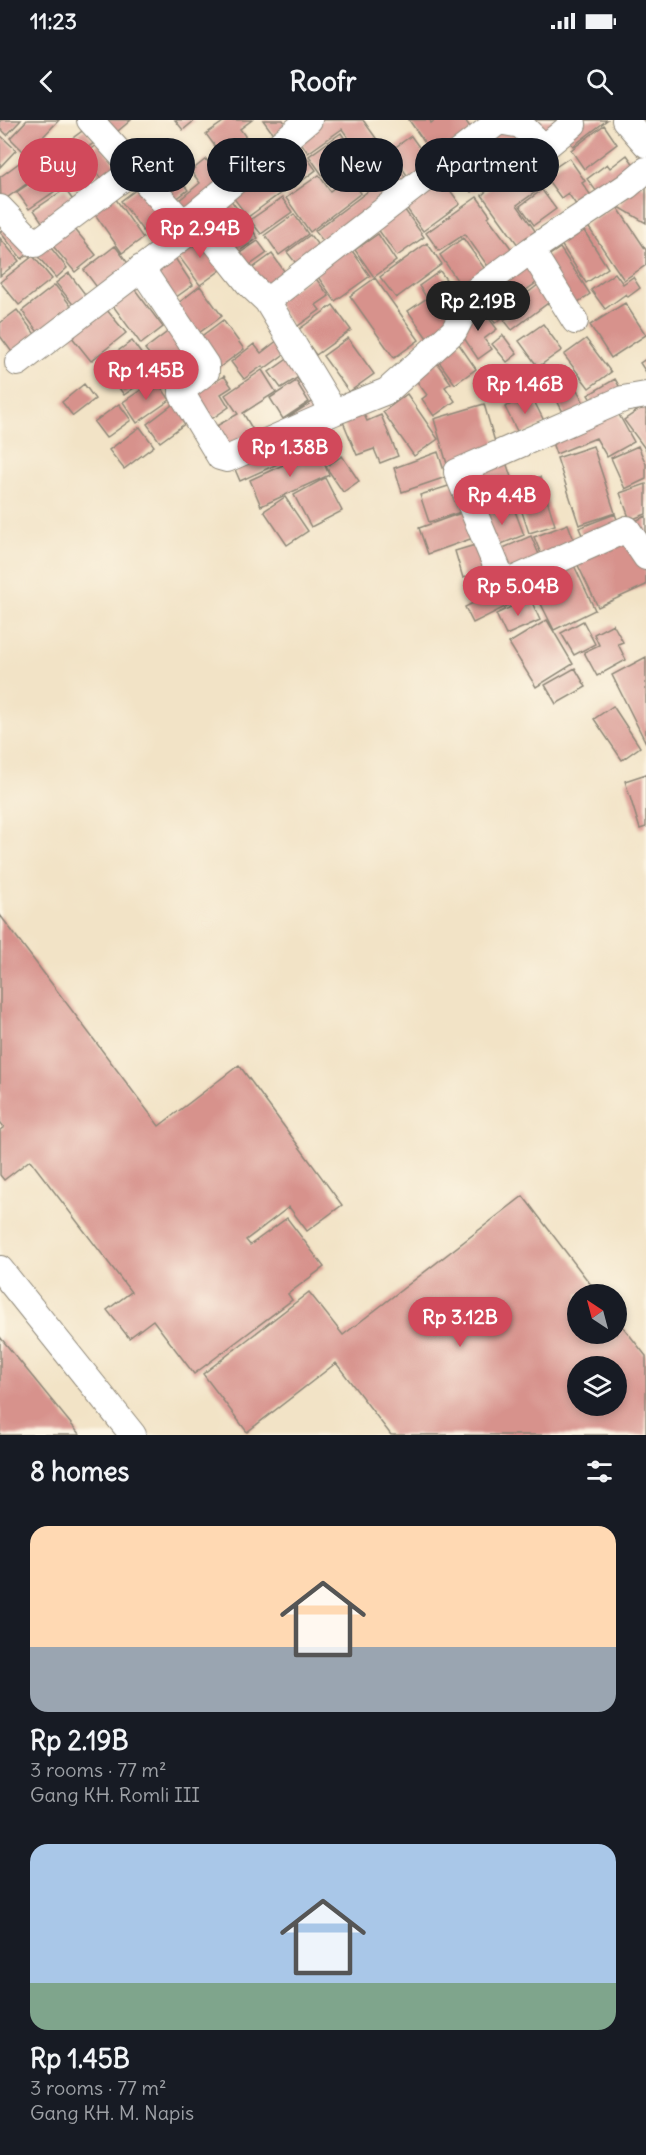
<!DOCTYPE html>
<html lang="en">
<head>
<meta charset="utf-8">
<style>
  :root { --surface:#171b24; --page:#242831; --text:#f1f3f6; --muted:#9ea1a6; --accent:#d1495b }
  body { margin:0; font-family:Delius,sans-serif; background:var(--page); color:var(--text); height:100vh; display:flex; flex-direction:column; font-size:22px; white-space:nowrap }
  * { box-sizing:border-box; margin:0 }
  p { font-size:20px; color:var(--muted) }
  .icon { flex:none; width:33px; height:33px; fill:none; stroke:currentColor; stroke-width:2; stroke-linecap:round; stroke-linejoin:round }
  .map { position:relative; height:1315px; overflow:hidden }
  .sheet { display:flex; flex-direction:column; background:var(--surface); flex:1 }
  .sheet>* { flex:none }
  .hud { position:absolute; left:18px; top:18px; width:610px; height:54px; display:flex; gap:12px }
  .needle { width:39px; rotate:324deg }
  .tools { position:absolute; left:567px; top:1164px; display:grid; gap:12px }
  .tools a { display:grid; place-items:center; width:60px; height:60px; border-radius:50%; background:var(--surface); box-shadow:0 3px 9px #0003; font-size:30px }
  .price { position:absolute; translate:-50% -51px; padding:0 14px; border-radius:21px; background:var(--accent); color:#fff; font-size:20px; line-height:39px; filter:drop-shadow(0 2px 3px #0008) }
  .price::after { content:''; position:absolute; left:50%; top:36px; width:18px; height:14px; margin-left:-9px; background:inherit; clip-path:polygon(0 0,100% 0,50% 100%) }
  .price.on { background:#222; color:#fff }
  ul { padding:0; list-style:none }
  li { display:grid; align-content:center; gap:12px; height:318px; padding:0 30px }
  li span { display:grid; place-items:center; height:186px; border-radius:18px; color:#555 }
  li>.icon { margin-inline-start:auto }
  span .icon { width:108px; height:108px; fill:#fffc; stroke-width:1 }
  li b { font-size:26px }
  h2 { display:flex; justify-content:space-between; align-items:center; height:72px; padding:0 30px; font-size:26px }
  .pill { padding:0 21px; border-radius:27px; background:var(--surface); box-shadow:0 3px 9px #0003; font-size:21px; line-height:54px }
  .pill.on { background:var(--accent); color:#fff }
  .status { display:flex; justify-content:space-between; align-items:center; height:42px; padding:0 30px; background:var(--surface); direction:ltr }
  .status svg { height:16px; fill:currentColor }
  header { display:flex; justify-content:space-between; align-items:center; height:78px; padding:0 30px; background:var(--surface); font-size:27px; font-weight:800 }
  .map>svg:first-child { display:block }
</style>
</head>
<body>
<div class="status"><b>11:23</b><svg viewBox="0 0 49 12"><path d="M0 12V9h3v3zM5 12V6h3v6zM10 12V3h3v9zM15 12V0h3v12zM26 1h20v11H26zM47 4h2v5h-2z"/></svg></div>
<header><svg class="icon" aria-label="back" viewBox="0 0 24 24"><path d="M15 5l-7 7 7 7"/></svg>Roofr<svg class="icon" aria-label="search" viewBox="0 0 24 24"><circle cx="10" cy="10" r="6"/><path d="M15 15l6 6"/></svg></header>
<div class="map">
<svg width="646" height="1315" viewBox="0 0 646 1315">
  <rect width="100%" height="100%" fill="#fcf5e5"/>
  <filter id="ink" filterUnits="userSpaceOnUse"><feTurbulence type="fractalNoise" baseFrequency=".0167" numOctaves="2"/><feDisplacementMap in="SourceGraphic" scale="12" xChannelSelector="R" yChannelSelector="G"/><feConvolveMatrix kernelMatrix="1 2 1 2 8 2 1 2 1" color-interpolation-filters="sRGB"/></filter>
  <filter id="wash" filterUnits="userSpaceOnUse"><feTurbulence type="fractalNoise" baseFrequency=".008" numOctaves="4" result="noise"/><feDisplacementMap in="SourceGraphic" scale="24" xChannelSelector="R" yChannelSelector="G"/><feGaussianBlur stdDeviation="1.35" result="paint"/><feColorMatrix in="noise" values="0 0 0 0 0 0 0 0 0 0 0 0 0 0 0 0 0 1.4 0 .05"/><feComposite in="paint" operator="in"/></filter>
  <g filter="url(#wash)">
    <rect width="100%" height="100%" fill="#f2e3c6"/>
    <g id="blocks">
      <path fill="#d7928c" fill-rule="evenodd" d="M0,0H21L7,15L0,8Z
        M27,0H59L40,20L57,36L48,45L31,29L26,34L10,18Z
        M99,0H131L112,16Z
        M175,0H195L183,10Z
        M226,0H252L240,9L260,37L236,55L206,14Z
        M263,0H283L287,6L274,15Z
        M315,0H363L386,32L368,45L342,9L308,33L295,14Z
        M409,0H430L431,3L435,0H465L473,11L436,39Z
        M523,0H568L543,26Z
        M585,0H607L573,26L565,16Z
        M501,2L531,22L521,29L523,32L471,72L448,42Z
        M604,5L617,24L584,49L571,30Z
        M85,9L95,22L76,36L66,23Z
        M341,13L373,62L362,70L349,52L330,66L309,36Z
        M0,15L16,30L0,47Z
        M411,16L432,45L411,61L390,31Z
        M294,20L316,50L291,69L269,39Z
        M99,23L118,48L102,60L83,36Z
        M533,29L547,39L543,43L548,49L537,57L522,37Z
        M627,35L637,49L603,80L587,59L607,44L610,48Z
        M390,36L409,63L396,72L378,45Z
        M27,37L40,54L1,82L0,57Z
        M520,38L541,68L517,85L536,112L518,125L482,75L490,68L487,63Z
        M569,38L585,61L582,63L595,81L581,92L568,73L561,78L544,55Z
        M164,39L188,70L171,83L147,52Z
        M206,39L215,52L219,49L229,62L187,95L177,82L200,63L191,51Z
        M266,43L286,69L248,97L229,72Z
        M437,52L460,84L423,111L400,79Z
        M43,54L55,71L29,89L17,72Z
        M319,55L330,71L349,57L361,73L310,112L286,78Z
        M383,60L395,75L327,126L315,111Z
        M635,61L646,68V103L619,87Z
        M141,66L180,118L159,133L121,81Z
        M65,69L77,86L46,108L34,90Z
        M542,70L556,89L534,105L520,86Z
        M113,75L143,118L122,133L92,90Z
        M228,76L258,118L234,135L204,93Z
        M477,77L490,95L488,97L516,135L492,152L465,114L439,131L426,113Z
        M282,78L292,92L261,114L250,100Z
        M616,85L646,130V145L624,160L587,105Z
        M402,86L424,117L397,136L375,105Z
        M294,94L308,114L279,135L265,115Z
        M69,102L96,135L75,152L47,119Z
        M10,103L32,130L22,139L0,112Z
        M581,106L608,148L586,163L559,121Z
        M201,112L225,147L200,165L175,131Z
        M378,114L396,141L374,157L355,130Z
        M310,115L325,134L302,151L287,132Z
        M0,118L19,141L0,156Z
        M463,118L487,152L463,169L440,135Z
        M258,121L267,133L240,152L231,139Z
        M47,123L67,148L56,158L35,133Z
        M427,123L442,144L396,178L380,157Z
        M348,125L370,156L335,181L313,150Z
        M115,126L130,146L99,170L84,150Z
        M560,128L590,174L572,186L541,141Z
        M272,134L287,155L265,171L250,150Z
        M173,135L193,165L172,180L151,150Z
        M33,136L52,159L19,185L0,162Z
        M528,136L543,158L512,180L497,158Z
        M440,151L462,182L447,192L455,204L429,221L408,191L427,178L419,166Z
        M69,153L88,178L75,187L56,163Z
        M615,153L623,164L633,157L640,168L628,177L626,174L605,189L591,170Z
        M314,156L329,176L316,185L320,190L295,208L274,180Z
        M375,158L419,220L394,238L350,176Z
        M543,161L556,177L512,210L504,200L520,188L516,182Z
        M130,163L163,207L141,224L108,179Z
        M497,163L515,189L495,203L477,177Z
        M55,165L74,190L40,215L22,191Z
        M200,166L222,196L192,218L171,189Z
        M101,183L126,213L91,241L67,211Z
        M625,183L646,215L611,238L590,205Z
        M333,185L351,210L316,235L298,210Z
        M479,185L497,209L484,219L492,229L478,239L458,209Z
        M17,190L40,221L17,239L0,216V203Z
        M223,200L244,229L216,250L195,221Z
        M543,204L562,230L538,247L519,221Z
        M174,207L204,245L175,267L145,229Z
        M503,215L517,234L507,242L492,224Z
        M282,217L291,229L264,249L262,246L244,259L231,242L254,224L261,233Z
        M454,217L476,249L455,264L432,232Z
        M348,218L374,254L349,272L323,236Z
        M586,219L611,252L589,268L564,235Z
        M132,221L155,253L124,275L101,243Z
        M296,233L320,272L311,278L297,258L281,268L269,252Z
        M432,236L451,263L445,267L455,281L434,296L422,279L427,275L410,252Z
        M646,239V252L640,243Z
        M509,245L522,266L498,282L484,262Z
        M565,247L586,287L566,298L545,257Z
        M262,250L276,272L243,293L257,317L226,335L211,309L238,294L225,275Z
        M224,256L232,267L221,274L229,287L207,302L189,276L212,261L213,263Z
        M615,259L622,271L595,286L588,275Z
        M156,260L170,280L137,303L123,282Z
        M296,261L309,282L283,299L270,278Z
        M84,264L95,279L73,296L62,282Z
        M407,274L438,319L414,336L383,292Z
        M531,275L545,303L519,315L505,287Z
        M180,279L194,297L160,322L147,304Z
        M317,279L321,288L293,305L288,297Z
        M119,284L131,300L106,318L94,302Z
        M484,284L497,329L447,344L434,299Z
        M646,285V330L624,300Z
        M361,288L367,301L381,295L398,336L380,343L374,329L357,335L341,297Z
        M618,293L634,322L607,337L596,318L556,334L549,314Z
        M310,304L319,325L240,361L231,340Z
        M140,307L154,326L124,349L109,330Z
        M593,326L615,393L579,405L557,338Z
        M638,326L646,344V359L625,369L611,338Z
        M318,329L329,355L261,386L250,360Z
        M438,332L446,357L402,372L394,348Z
        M342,336L359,361L343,372L326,347Z
        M504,336L512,360L505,363L511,381L479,392L464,349Z
        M540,357L555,405L529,413L513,365Z
        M325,358L342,391L311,407L294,375Z
        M458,363L467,390L429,402L420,375Z
        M646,364V394L630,400L620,373Z
        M285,377L308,411L287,425L264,391Z
        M512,383L524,415L491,428L479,396Z
        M467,391L476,417L428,434L419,408Z
        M615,394L621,410L586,424L579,408Z
        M646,396V429L633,402Z
        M568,404L577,428L544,441L534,417Z
        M627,412L646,452V465L598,487L574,437Z
        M531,416L543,444L505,460L494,432Z
        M482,423L490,450L463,458L455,431Z
        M571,439L595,490L554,510L535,472L473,503L465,487L531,454Z
        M530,478L540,500L506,515L496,494Z
        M547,500L573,544L536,567L509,523Z
        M583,501L595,524L574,535L561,513Z
        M613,504L623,522L618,524L626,540L597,556L584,532L599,525L594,514Z
        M646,537V623L612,555Z
        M575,548L586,567L556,584L545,565Z
        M613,586L640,627L622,640L594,599Z
        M646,654V707L640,709L625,661Z
        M0,795L159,1006L239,945L342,1085L307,1111L289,1087L246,1120L250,1125L287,1098L324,1147L288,1174L292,1180L194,1254L153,1200L129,1218L107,1190L131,1172L30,1040L4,1060L0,1055V1010L4,1007L0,1002Z
        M523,1076L598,1174H578V1214H616V1198L646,1236V1315H391L336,1243L247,1312L203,1254L309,1172L343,1215ZM578,1246H616V1286H578Z
        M0,1217L80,1315H0Z"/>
    </g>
  </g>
  <g filter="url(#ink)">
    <use href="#blocks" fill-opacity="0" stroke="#8e8778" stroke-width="1.5"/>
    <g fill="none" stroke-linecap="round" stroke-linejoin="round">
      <defs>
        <path id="minor" d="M625,0L646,24
          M0,88L35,124L135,49
          M194,95L248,163L267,181L334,292
          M182,102L194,95L309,0
          M531,130L575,201
          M141,148L206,245V252L182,270V274L220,337L227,339L334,292L387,271L454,211L474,172L531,130L627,66L646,50
          M267,181L499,1L521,5L544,28L573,4L572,0
          M18,243L189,112L182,102L90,0
          M646,275L623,279L457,352L504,464L627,409L646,437
          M0,1149L133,1315"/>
      </defs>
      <use href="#minor" stroke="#8e8778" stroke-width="28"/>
      <use href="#minor" stroke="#fff" stroke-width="26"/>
    </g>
  </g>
</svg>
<div class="tools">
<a><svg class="needle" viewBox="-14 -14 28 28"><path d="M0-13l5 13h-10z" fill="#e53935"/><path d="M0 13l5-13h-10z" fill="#9ea1a6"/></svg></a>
<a><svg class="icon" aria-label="layers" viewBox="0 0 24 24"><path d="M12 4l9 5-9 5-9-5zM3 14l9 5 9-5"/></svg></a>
</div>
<b class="price" style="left:200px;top:139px">Rp 2.94B</b>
<b class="price on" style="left:478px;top:212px">Rp 2.19B</b>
<b class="price" style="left:146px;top:281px">Rp 1.45B</b>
<b class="price" style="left:525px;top:295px">Rp 1.46B</b>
<b class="price" style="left:290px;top:358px">Rp 1.38B</b>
<b class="price" style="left:502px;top:406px">Rp 4.4B</b>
<b class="price" style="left:518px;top:497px">Rp 5.04B</b>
<b class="price" style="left:460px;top:1228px">Rp 3.12B</b>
<div class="hud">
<a class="pill on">Buy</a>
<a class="pill">Rent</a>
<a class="pill">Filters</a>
<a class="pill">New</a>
<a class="pill">Apartment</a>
</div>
</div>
<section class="sheet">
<h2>8 homes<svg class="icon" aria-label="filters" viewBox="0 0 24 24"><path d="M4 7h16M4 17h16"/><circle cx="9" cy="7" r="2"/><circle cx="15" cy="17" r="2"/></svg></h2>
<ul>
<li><span style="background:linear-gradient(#ffd9b3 65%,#9aa5b1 0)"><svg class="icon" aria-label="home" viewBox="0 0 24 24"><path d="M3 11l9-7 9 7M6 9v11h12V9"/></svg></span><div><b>Rp 2.19B</b><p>3 rooms · 77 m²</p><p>Gang KH. Romli III</p></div></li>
<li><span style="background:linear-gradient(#a9c7e8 75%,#7fa58c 0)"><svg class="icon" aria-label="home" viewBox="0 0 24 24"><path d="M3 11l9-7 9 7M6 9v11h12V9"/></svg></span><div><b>Rp 1.45B</b><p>3 rooms · 77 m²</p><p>Gang KH. M. Napis</p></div></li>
</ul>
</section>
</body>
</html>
